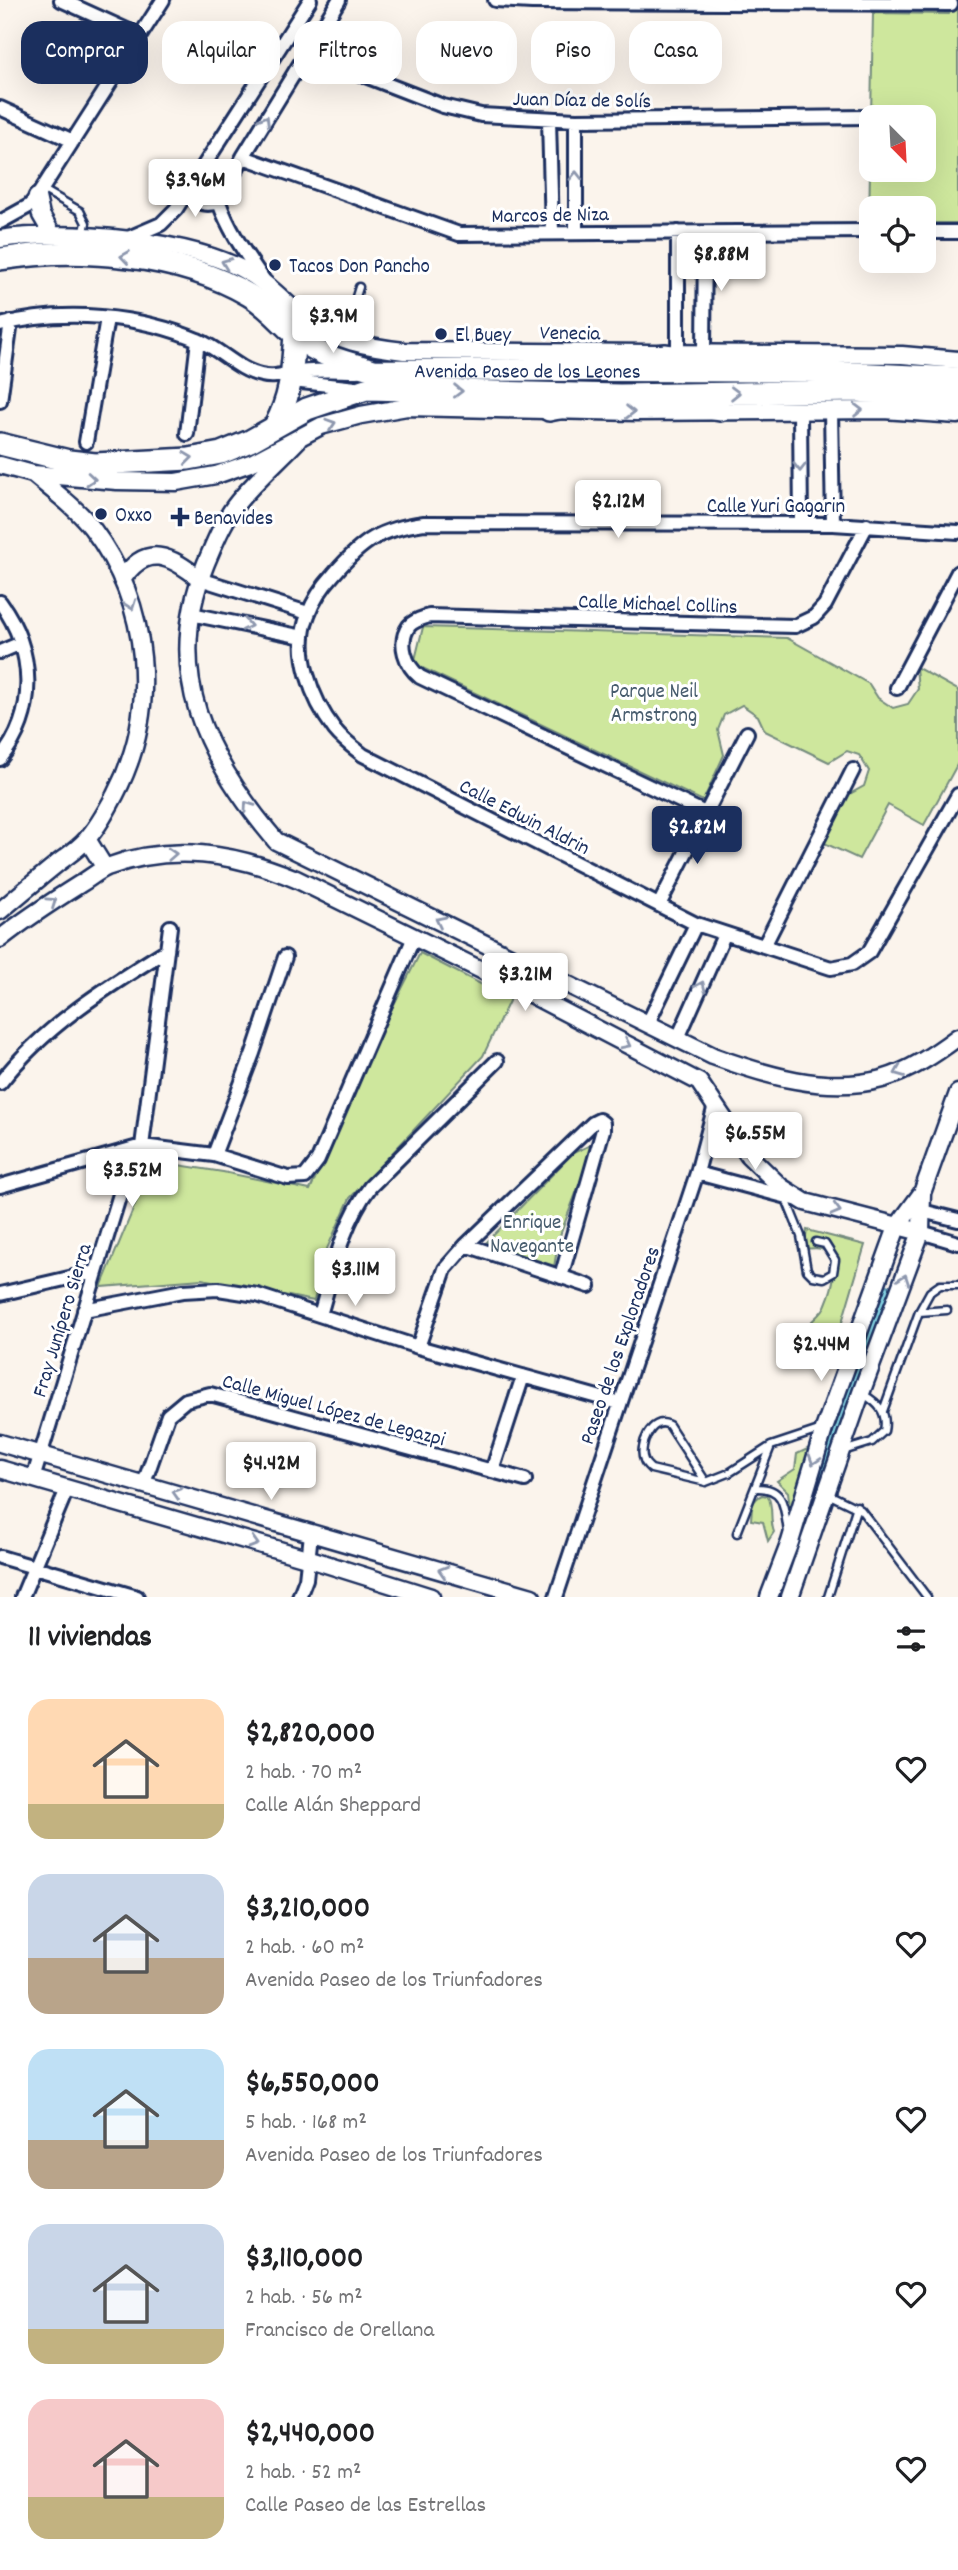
<!DOCTYPE html>
<html lang="es">
<head>
<meta charset="utf-8">
<style>
  :root { --surface:#fff; --page:#f2f2f2; --text:#202124; --muted:#757577; --accent:#1b2f5e }
  body { margin:0; font-family:Dekko,sans-serif; background:var(--page); color:var(--text); height:100vh; display:flex; flex-direction:column; font-size:26px; white-space:nowrap }
  * { box-sizing:border-box; margin:0 }
  p { font-size:23px; color:var(--muted) }
  .icon { flex:none; width:38px; height:38px; fill:none; stroke:currentColor; stroke-width:2; stroke-linecap:round; stroke-linejoin:round }
  .map { position:relative; height:1597px; overflow:hidden }
  .sheet { display:flex; flex-direction:column; background:var(--surface); flex:1 }
  .sheet>* { flex:none }
  .guide { position:absolute; left:21px; top:21px; width:917px; height:63px; display:flex; gap:14px }
  .needle { width:46px; rotate:156deg }
  .fabs { position:absolute; left:859px; top:105px; display:grid; gap:14px }
  .fabs a { display:grid; place-items:center; width:77px; height:77px; border-radius:14px; background:var(--surface); box-shadow:0 7px 28px #0002; font-size:35px }
  .price { position:absolute; translate:-50% -60px; padding:0 16px; border-radius:7px; background:#fff; color:#222; font-size:23px; line-height:46px; filter:drop-shadow(0 2px 4px #0008) }
  .price::after { content:''; position:absolute; left:50%; top:42px; width:21px; height:16px; margin-left:-10px; background:inherit; clip-path:polygon(0 0,100% 0,50% 100%) }
  .price.active { background:var(--accent); color:#fff }
  ul { padding:0; list-style:none }
  li { display:flex; align-items:center; gap:21px; height:175px; padding:0 28px }
  li span { display:grid; place-items:center; flex:none; width:196px; height:140px; border-radius:21px; color:#555 }
  li>.icon { margin-inline-start:auto }
  span .icon { width:84px; height:84px; fill:#fffc; stroke-width:1 }
  li b { font-size:30px }
  h2 { display:flex; justify-content:space-between; align-items:center; height:84px; padding:0 28px; font-size:30px }
  .chip { padding:0 24px; border-radius:21px; background:var(--surface); box-shadow:0 7px 28px #0002; font-size:24px; line-height:63px }
  .chip.active { background:var(--accent); color:#fff }
  .map>svg:first-child { display:block }
</style>
</head>
<body>
<div class="map">
<svg width="958" height="1597" viewBox="0 0 958 1597">
  <rect width="100%" height="100%" fill="#fbf4ec"/>
  <filter id="ink" filterUnits="userSpaceOnUse"><feTurbulence type="fractalNoise" baseFrequency=".0143" numOctaves="2"/><feDisplacementMap in="SourceGraphic" scale="14" xChannelSelector="R" yChannelSelector="G"/><feConvolveMatrix kernelMatrix="1 2 1 2 8 2 1 2 1" color-interpolation-filters="sRGB"/></filter>
  <g filter="url(#ink)">
    <path fill="#cee79d" stroke="#748b7e" stroke-width="2" fill-rule="evenodd" d="M956,0H958V223H924V208H872L871,222H869L873,13L949,14ZM872,117H924V170H872Z
      M423,627L787,638L869,684L878,698L893,708L908,704L918,689L916,667L958,690V763L924,825L888,805L859,859L822,842L848,795L864,786L869,771L859,755L847,751L829,762L765,731L758,716L742,705L724,715L718,730L724,755L703,801L414,664Z
      M420,953L510,999L483,1056L350,1198L325,1253L314,1301L202,1279L101,1287L153,1161L223,1172L310,1190L378,1036Z
      M595,1143L559,1238L554,1267L483,1246L573,1153Z
      M807,1230L865,1245L834,1349L812,1321C817,1316 824,1311 826,1304C832,1290 843,1254 821,1249C816,1247 809,1249 804,1249Z
      M814,1446L791,1517L788,1492L777,1481L795,1469L797,1454Z
      M762,1495L768,1496C774,1508 769,1519 774,1532L768,1541L763,1522L751,1520C752,1509 751,1500 762,1495Z"/>
    <path fill="#85d4e3" stroke="#5b92ae" stroke-width="2" d="M883,1284L894,1287L785,1597H776Z"/>
    <g fill="none" stroke-linecap="round" stroke-linejoin="round">
      <defs>
        <path id="service" d="M42,189L80,211L86,223L83,235
          M343,339L359,287
          M786,1199L801,1236L807,1270L813,1276L824,1278L833,1273L835,1260L825,1244L816,1242
          M919,1312L947,1310
          M883,1411L919,1312L930,1292L940,1285H958
          M843,1451L872,1442L884,1431C888,1412 878,1403 863,1394
          M706,1482L669,1425C651,1415 638,1448 644,1460C645,1464 648,1466 651,1469L706,1482L729,1473L771,1446L822,1429
          M756,1488C786,1487 784,1509 788,1532
          M828,1494L861,1510L927,1597
          M737,1533L771,1446
          M828,1597L857,1506"/>
        <path id="minor" d="M61,0L140,36
          M495,0L532,2L951,4
          M306,53L443,106L481,115L576,120L868,117
          M0,108L73,141
          M549,120L552,232
          M576,120V232
          M243,157L459,234L872,231
          M190,191C196,204 206,206 219,202
          M0,222L29,206L37,197L163,0
          M678,232V352
          M924,232H958
          M126,239L161,224L176,209L310,0
          M263,279C246,254 229,231 219,202L243,157L339,0
          M0,325C63,308 140,315 200,341C221,350 238,370 261,375C273,378 280,375 292,373C312,369 336,371 357,371
          M704,352L705,233
          M285,378L292,381L356,388
          M0,401L11,322
          M800,411L801,524
          M831,411L833,524
          M187,434L198,340
          M86,442L107,318
          M958,532L833,524L424,523C381,529 363,540 334,574C324,585 313,601 308,615C293,652 312,700 335,730C343,740 354,748 363,755L696,924L831,968L852,964L869,952L958,795
          M200,579L308,613
          M0,602C35,650 38,713 0,759
          M191,614L303,637
          M0,652L21,643
          M897,688L958,572
          M705,813L420,677C406,666 397,643 409,626C414,620 423,618 429,616L795,626L814,617L825,605L867,525
          M659,905L747,733
          M764,946L853,770
          M648,1023L696,924
          M678,1038L724,935
          M0,1083C44,1026 107,987 167,950
          M214,1155L253,1053L285,957
          M697,1173L795,1199
          M0,1186L142,1146L214,1155L288,1178L305,1177L318,1160L414,937
          M914,1209L958,1220
          M921,1232L958,1243
          M466,1245L589,1286
          M0,1294L95,1272
          M84,1310L183,1291L218,1289L257,1295L418,1347L619,1403
          M320,1315C333,1271 342,1224 370,1187L497,1061
          M418,1347L445,1269L466,1245L593,1123L599,1120L603,1123V1130L561,1277
          M492,1471L523,1376
          M33,1479L124,1181L142,1146L170,927
          M144,1483L168,1415L186,1400L210,1394L525,1480
          M0,1557L137,1597
          M22,1597L67,1489
          M299,1597L306,1579L311,1534
          M556,1597L697,1173L715,1105"/>
        <path id="tertiary" d="M37,197L41,215L52,234
          M0,239C66,229 192,239 251,274C271,286 286,304 304,318C333,341 369,347 404,351L902,355L958,360
          M298,440C278,461 256,480 238,502C224,519 215,542 206,563C162,672 205,757 276,841L713,1056C765,1075 826,1094 882,1079C910,1071 935,1054 958,1037
          M0,465L33,474L117,481L176,482L216,475L253,462L321,426L361,415L407,407L636,412L883,410L958,415
          M122,580C146,542 171,556 200,579
          M87,839L105,868
          M0,911C19,895 38,879 58,863C67,856 78,849 86,840C98,827 107,810 115,795C160,709 150,605 92,528C76,507 53,491 33,474
          M0,939C25,919 53,901 80,884C89,879 98,871 107,867C172,843 234,853 296,879L528,993L699,1082L749,1156L781,1187L805,1202L921,1232
          M0,1443L532,1597
          M0,1469L310,1559L431,1597
          M769,1597L790,1542L824,1429L897,1227L922,1193L958,1093
          M790,1597L861,1393L921,1232L922,1193"/>
        <g id="primary">
          <path id="s1" d="M0,259C77,246 180,254 249,295C270,307 285,328 305,343C325,358 351,363 374,370L806,371L958,378"/>
          <path d="M630,360L666,355"/>
          <path d="M684,404L720,410"/>
          <path d="M549,410L584,403"/>
          <path d="M275,426C292,394 292,370 295,335"/>
          <path d="M0,444L69,461L95,464L189,459L221,453L250,441L307,409L366,389L620,395L856,391L958,398"/>
        </g>
      </defs>
      <use href="#service" stroke="#1b2f5e" stroke-width="11"/>
      <use href="#minor" stroke="#1b2f5e" stroke-width="18"/>
      <use href="#tertiary" stroke="#1b2f5e" stroke-width="21"/>
      <use href="#primary" stroke="#1b2f5e" stroke-width="26"/>
      <use href="#service" stroke="#fff" stroke-width="6"/>
      <use href="#minor" stroke="#fff" stroke-width="12"/>
      <use href="#tertiary" stroke="#fff" stroke-width="16"/>
      <use href="#primary" stroke="#fff" stroke-width="21"/>
    </g>
    <defs><path id="oneway-chevron" d="M-2-3.5L2.5 0L-2 3.5" fill="none" stroke-width="1.6" stroke-linecap="round" stroke-linejoin="round" transform="scale(1.75)"/></defs>
    <g stroke="#8d97ae">
      <use href="#oneway-chevron" transform="translate(265 120) rotate(-59)"/>
      <use href="#oneway-chevron" transform="translate(576 176) rotate(-90)"/>
      <use href="#oneway-chevron" transform="translate(125 257) rotate(-172)"/>
      <use href="#oneway-chevron" transform="translate(226 263) rotate(-159)"/>
      <use href="#oneway-chevron" transform="translate(458 391) rotate(1)"/>
      <use href="#oneway-chevron" transform="translate(735 393) rotate(-1)"/>
      <use href="#oneway-chevron" transform="translate(858 410) rotate(-1)"/>
      <use href="#oneway-chevron" transform="translate(630 412) rotate(1)"/>
      <use href="#oneway-chevron" transform="translate(331 424) rotate(-18)"/>
      <use href="#oneway-chevron" transform="translate(188 458) rotate(-7)"/>
      <use href="#oneway-chevron" transform="translate(800 467) rotate(90)"/>
      <use href="#oneway-chevron" transform="translate(91 479) rotate(5)"/>
      <use href="#oneway-chevron" transform="translate(131 605) rotate(70)"/>
      <use href="#oneway-chevron" transform="translate(247 625) rotate(12)"/>
      <use href="#oneway-chevron" transform="translate(248 806) rotate(-125)"/>
      <use href="#oneway-chevron" transform="translate(172 854) rotate(-3)"/>
      <use href="#oneway-chevron" transform="translate(52 902) rotate(-34)"/>
      <use href="#oneway-chevron" transform="translate(440 921) rotate(-154)"/>
      <use href="#oneway-chevron" transform="translate(701 986) rotate(-66)"/>
      <use href="#oneway-chevron" transform="translate(626 1044) rotate(27)"/>
      <use href="#oneway-chevron" transform="translate(899 1072) rotate(158)"/>
      <use href="#oneway-chevron" transform="translate(836 1210) rotate(15)"/>
      <use href="#oneway-chevron" transform="translate(904 1279) rotate(-70)"/>
      <use href="#oneway-chevron" transform="translate(814 1460) rotate(108)"/>
      <use href="#oneway-chevron" transform="translate(177 1493) rotate(-163)"/>
      <use href="#oneway-chevron" transform="translate(254 1543) rotate(16)"/>
      <use href="#oneway-chevron" transform="translate(443 1571) rotate(-164)"/>
    </g>
  </g>
  <g fill="#1b2f5e" stroke="#fff" stroke-width="2.5">
    <circle cx="275" cy="265" r="7"/>
    <circle cx="441" cy="334" r="7"/>
    <circle cx="101" cy="514" r="7"/>
    <path d="M176.5 506.5h7v7h7v7h-7v7h-7v-7h-7v-7h7z"/>
  </g>
  <g text-anchor="middle" stroke-width="6" stroke-linejoin="round" paint-order="stroke">
    <g font-size="21" fill="#1b2f5e" stroke="#fff">
      <text transform="translate(582 99) rotate(1)" y="7">Juan Díaz de Solís</text>
      <text transform="translate(550 214) rotate(-1)" y="7">Marcos de Niza</text>
      <text transform="translate(570 332) rotate(1)" y="7">Venecia</text>
      <text dy="7" stroke="none"><textPath href="#s1" startOffset="558">Avenida Paseo de los Leones</textPath></text>
      <text x="776" y="512">Calle Yuri Gagarin</text>
      <text transform="translate(658 603) rotate(2)" y="7">Calle Michael Collins</text>
      <text transform="translate(525 816) rotate(27)" y="7">Calle Edwin Aldrin</text>
      <text transform="translate(61 1320) rotate(-73)" y="7">Fray Junípero Sierra</text>
      <text transform="translate(619 1345) rotate(-71)" y="7">Paseo de los Exploradores</text>
      <text transform="translate(334 1409) rotate(15)" y="7">Calle Miguel López de Legazpi</text>
    </g>
    <g font-size="21" fill="#1b2f5e" stroke="#fff" text-anchor="start">
      <text x="289" y="272">Tacos Don Pancho</text>
      <text x="455" y="341">El Buey</text>
      <text x="115" y="521">Oxxo</text>
      <text x="194" y="524">Benavides</text>
    </g>
    <g font-size="21" fill="#485d6e" stroke="#fff">
      <text x="654" y="697">Parque Neil<tspan x="654" dy="24">Armstrong</tspan></text>
      <text x="532" y="1228">Enrique<tspan x="532" dy="24">Navegante</tspan></text>
    </g>
  </g>
</svg>
<div class="fabs">
<a><svg class="needle" viewBox="-14 -14 28 28"><path d="M0-13l5 13h-10z" fill="#e53935"/><path d="M0 13l5-13h-10z" fill="#757577"/></svg></a>
<a><svg class="icon" aria-label="locate" viewBox="0 0 24 24"><circle cx="12" cy="12" r="6"/><path d="M12 2v4M12 18v4M2 12h4M18 12h4"/></svg></a>
</div>
<b class="price" style="left:195px;top:219px">$3.96M</b>
<b class="price" style="left:721px;top:293px">$8.88M</b>
<b class="price" style="left:333px;top:355px">$3.9M</b>
<b class="price" style="left:618px;top:540px">$2.12M</b>
<b class="price active" style="left:697px;top:866px">$2.82M</b>
<b class="price" style="left:525px;top:1013px">$3.21M</b>
<b class="price" style="left:755px;top:1172px">$6.55M</b>
<b class="price" style="left:132px;top:1209px">$3.52M</b>
<b class="price" style="left:355px;top:1308px">$3.11M</b>
<b class="price" style="left:821px;top:1383px">$2.44M</b>
<b class="price" style="left:271px;top:1502px">$4.42M</b>
<div class="guide">
<a class="chip active">Comprar</a>
<a class="chip">Alquilar</a>
<a class="chip">Filtros</a>
<a class="chip">Nuevo</a>
<a class="chip">Piso</a>
<a class="chip">Casa</a>
</div>
</div>
<section class="sheet">
<h2>11 viviendas<svg class="icon" aria-label="filters" viewBox="0 0 24 24"><path d="M4 7h16M4 17h16"/><circle cx="9" cy="7" r="2"/><circle cx="15" cy="17" r="2"/></svg></h2>
<ul>
<li><span style="background:linear-gradient(#ffd9b3 75%,#c2b280 0)"><svg class="icon" aria-label="home" viewBox="0 0 24 24"><path d="M3 11l9-7 9 7M6 9v11h12V9"/></svg></span><div><b>$2,820,000</b><p>2 hab. · 70 m²</p><p>Calle Alán Sheppard</p></div><svg class="icon" aria-label="heart" viewBox="0 0 24 24"><path d="M12 20l-8-8c-3-5 5-10 8-4 3-6 11-1 8 4z"/></svg></li>
<li><span style="background:linear-gradient(#c9d6e8 60%,#b9a48a 0)"><svg class="icon" aria-label="home" viewBox="0 0 24 24"><path d="M3 11l9-7 9 7M6 9v11h12V9"/></svg></span><div><b>$3,210,000</b><p>2 hab. · 60 m²</p><p>Avenida Paseo de los Triunfadores</p></div><svg class="icon" aria-label="heart" viewBox="0 0 24 24"><path d="M12 20l-8-8c-3-5 5-10 8-4 3-6 11-1 8 4z"/></svg></li>
<li><span style="background:linear-gradient(#bfe0f5 65%,#b9a48a 0)"><svg class="icon" aria-label="home" viewBox="0 0 24 24"><path d="M3 11l9-7 9 7M6 9v11h12V9"/></svg></span><div><b>$6,550,000</b><p>5 hab. · 168 m²</p><p>Avenida Paseo de los Triunfadores</p></div><svg class="icon" aria-label="heart" viewBox="0 0 24 24"><path d="M12 20l-8-8c-3-5 5-10 8-4 3-6 11-1 8 4z"/></svg></li>
<li><span style="background:linear-gradient(#c9d6e8 75%,#c2b280 0)"><svg class="icon" aria-label="home" viewBox="0 0 24 24"><path d="M3 11l9-7 9 7M6 9v11h12V9"/></svg></span><div><b>$3,110,000</b><p>2 hab. · 56 m²</p><p>Francisco de Orellana</p></div><svg class="icon" aria-label="heart" viewBox="0 0 24 24"><path d="M12 20l-8-8c-3-5 5-10 8-4 3-6 11-1 8 4z"/></svg></li>
<li><span style="background:linear-gradient(#f6c9c9 70%,#c2b280 0)"><svg class="icon" aria-label="home" viewBox="0 0 24 24"><path d="M3 11l9-7 9 7M6 9v11h12V9"/></svg></span><div><b>$2,440,000</b><p>2 hab. · 52 m²</p><p>Calle Paseo de las Estrellas</p></div><svg class="icon" aria-label="heart" viewBox="0 0 24 24"><path d="M12 20l-8-8c-3-5 5-10 8-4 3-6 11-1 8 4z"/></svg></li>
</ul>
</section>
</body>
</html>
